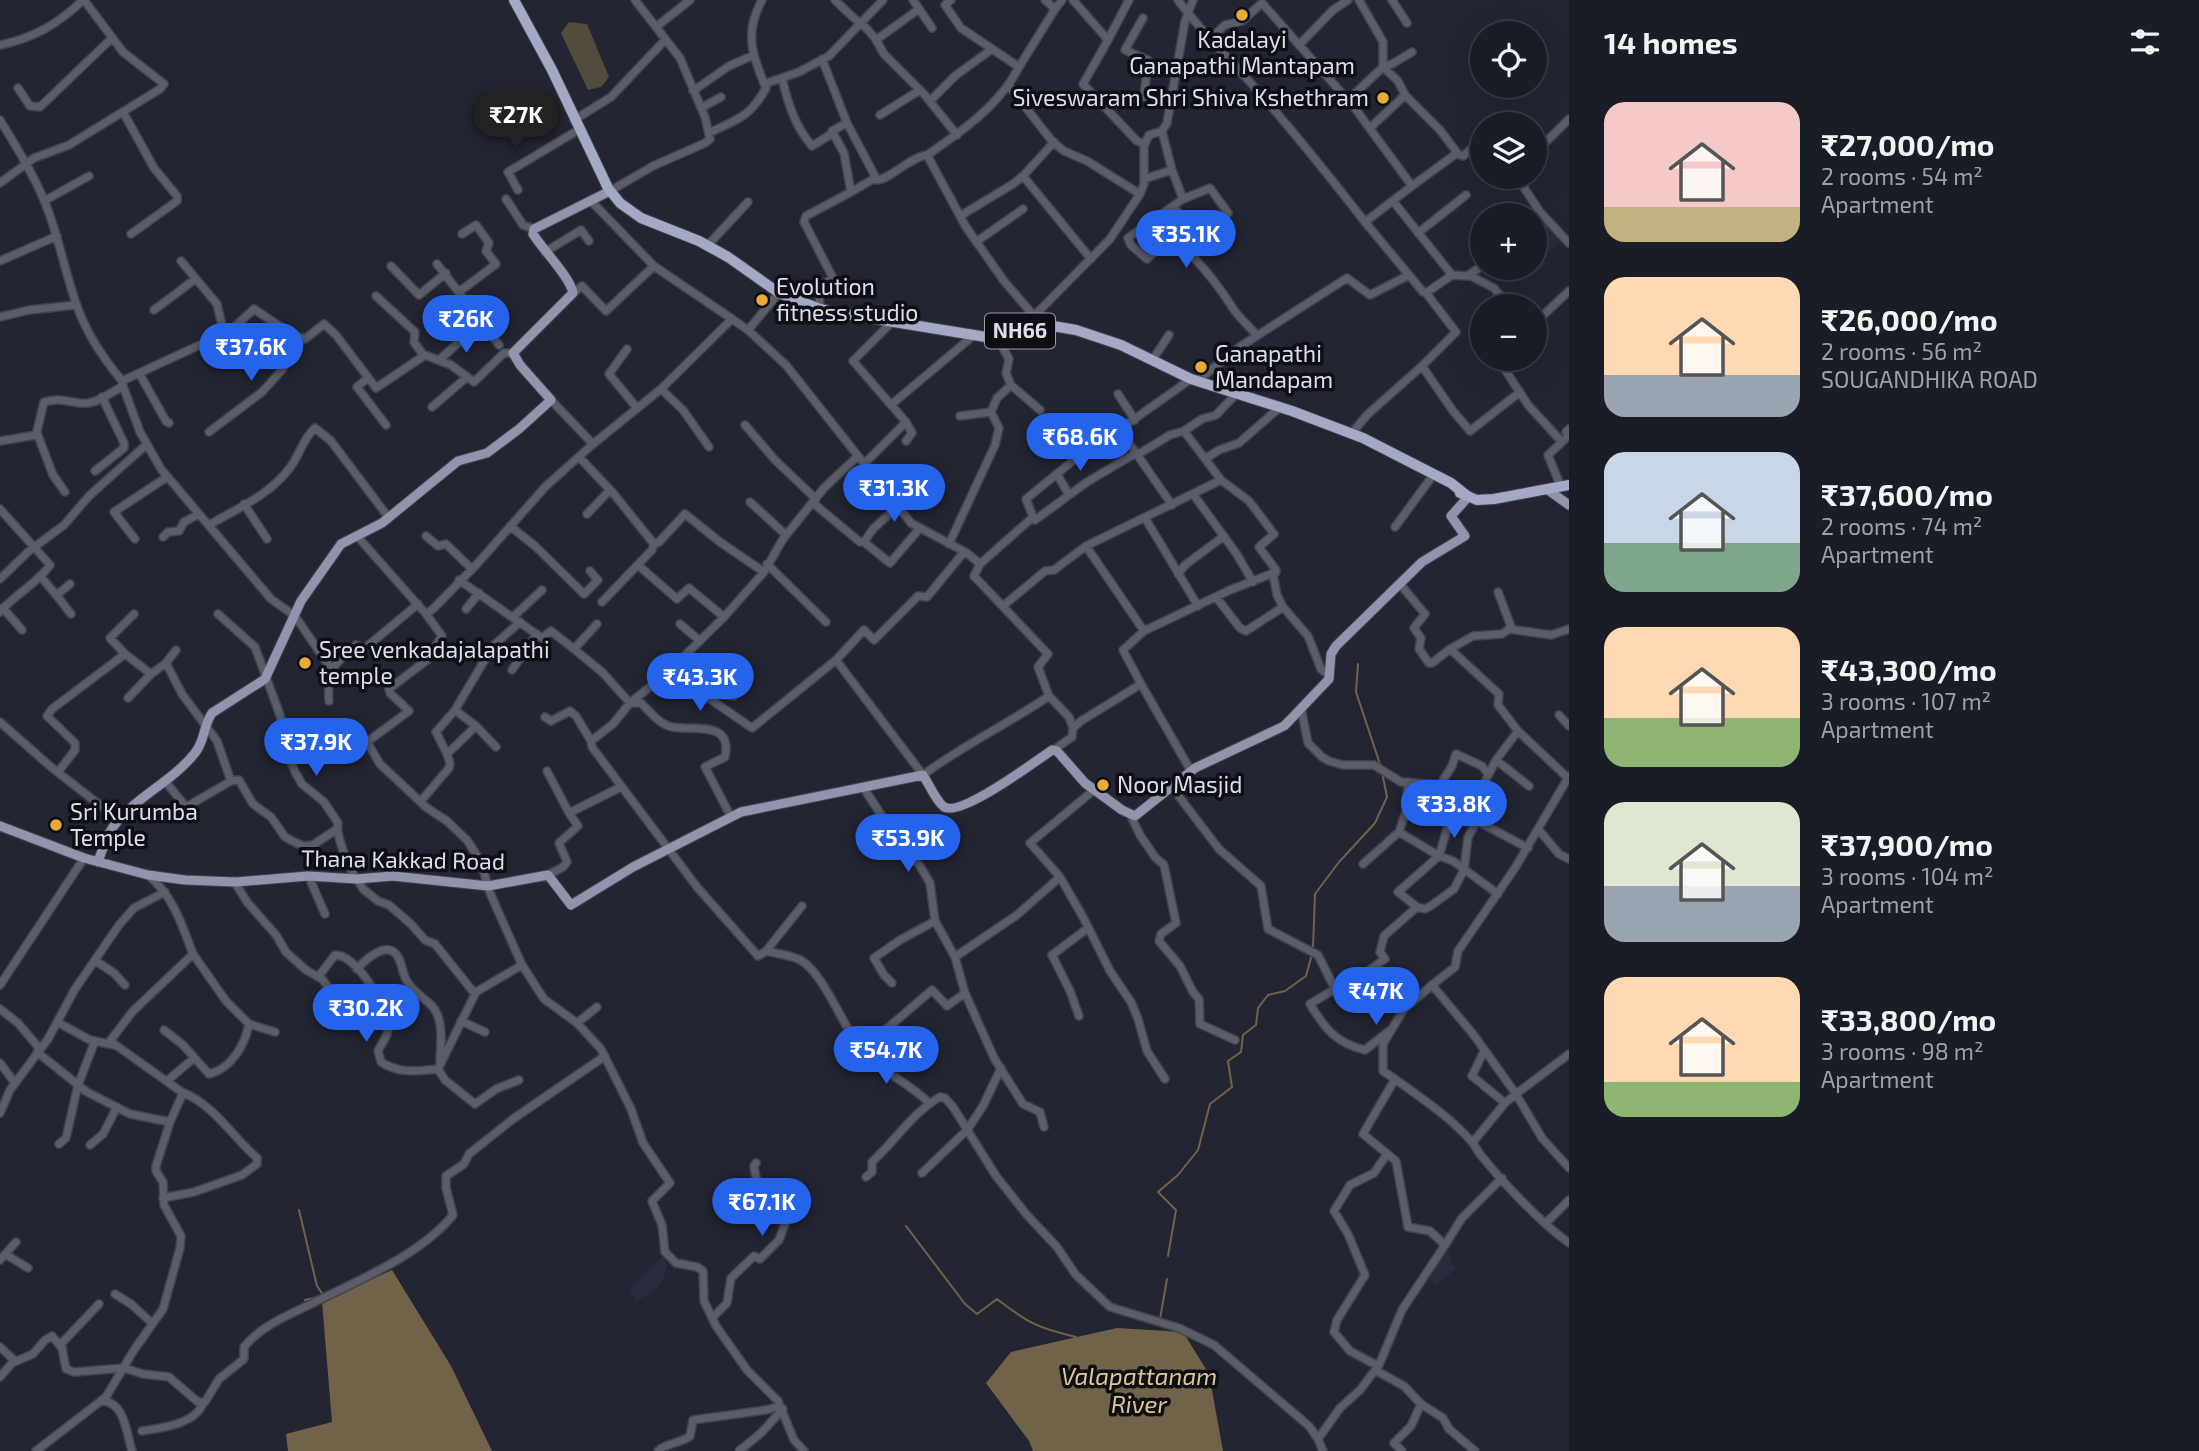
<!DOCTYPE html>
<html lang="en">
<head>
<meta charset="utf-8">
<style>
  :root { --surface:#1a1c26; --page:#272932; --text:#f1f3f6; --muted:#9fa1a7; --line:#383a43; --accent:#2563eb }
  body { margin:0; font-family:"Exo 2",sans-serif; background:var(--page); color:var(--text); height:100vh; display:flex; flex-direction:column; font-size:26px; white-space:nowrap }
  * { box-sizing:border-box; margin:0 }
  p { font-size:23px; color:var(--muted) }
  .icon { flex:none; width:38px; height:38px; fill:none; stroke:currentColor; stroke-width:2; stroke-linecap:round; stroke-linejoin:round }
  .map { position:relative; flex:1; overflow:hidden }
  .sheet { display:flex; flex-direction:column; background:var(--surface); width:630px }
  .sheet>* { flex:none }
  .buttons { position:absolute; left:1470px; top:21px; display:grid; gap:14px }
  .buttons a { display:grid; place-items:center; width:77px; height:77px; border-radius:50%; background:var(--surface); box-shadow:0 7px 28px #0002,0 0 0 2px var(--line); font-size:35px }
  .price { position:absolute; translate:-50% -60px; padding:0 16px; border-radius:24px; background:var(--accent); color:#fff; font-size:23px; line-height:46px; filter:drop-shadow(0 2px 4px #0008) }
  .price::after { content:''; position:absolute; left:50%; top:42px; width:21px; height:16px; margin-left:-10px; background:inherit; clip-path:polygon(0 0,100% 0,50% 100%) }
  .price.on { background:#222; color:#fff }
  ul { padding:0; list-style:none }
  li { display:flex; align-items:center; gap:21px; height:175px; padding:0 35px }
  li span { display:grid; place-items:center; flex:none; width:196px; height:140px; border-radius:21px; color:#555 }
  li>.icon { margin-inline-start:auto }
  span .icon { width:84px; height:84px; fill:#fffc; stroke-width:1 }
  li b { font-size:30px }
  h2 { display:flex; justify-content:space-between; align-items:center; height:84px; padding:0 35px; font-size:30px }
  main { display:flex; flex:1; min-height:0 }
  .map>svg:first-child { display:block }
</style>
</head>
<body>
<main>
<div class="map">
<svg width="1569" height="1451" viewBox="0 0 1569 1451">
  <rect width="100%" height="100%" fill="#232532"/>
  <path fill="#292c3f" d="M1543,219L1564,240L1541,257L1547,263L1538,272L1533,268H1535V226Z
    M1446,1248L1452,1257L1450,1261L1456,1268L1437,1286L1426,1276Z
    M663,1256L667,1265L661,1285L637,1301L628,1291Z"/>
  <path fill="#534b3b" d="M569,22L587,24L609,77L601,87L588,90L561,33Z"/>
  <path fill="#71634a" d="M392,1270L451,1366L492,1451H288L286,1434L332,1422L322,1302Z
    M1117,1328L1183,1332L1209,1374L1223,1451H1033L1029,1441L986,1383L1011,1352Z"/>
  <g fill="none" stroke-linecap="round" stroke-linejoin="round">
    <path stroke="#71634a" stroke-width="2" d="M1358,664L1356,692L1380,764
      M1313,948L1315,894L1339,862L1375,823L1387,797L1382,772
      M299,1210L317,1286L324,1296
      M906,1226L965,1304L977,1314L997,1299C1028,1323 1038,1328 1076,1337
      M1168,1256L1176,1210L1158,1192L1178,1175L1198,1150L1210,1104L1232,1087L1228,1061L1241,1052L1243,1035L1256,1025L1258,1008L1268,995L1285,991L1306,976L1312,954
      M305,1300L318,1297
      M1160,1319L1167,1279"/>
    <defs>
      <path id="minor" d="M835,0C845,10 854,19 865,27C870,31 871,36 877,39
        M913,0L932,28
        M951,0L945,5L961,28L1019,67L1055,9
        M1045,0L1055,9L1062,0
        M1073,0L1108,40L1129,0
        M1178,0C1201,32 1230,59 1256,89C1294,132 1330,177 1365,222L1412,186L1354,107L1262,3L1242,21L1225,25L1210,39
        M1359,0L1383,42V67L1392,64L1412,52
        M1392,0L1407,23
        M919,9L876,40L884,54L924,94L957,135
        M1143,18L1125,50L1148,60L1144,97L1172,104
        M656,27L690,0
        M1108,40L1083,84L1137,141L1145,144
        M0,45C34,38 58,24 83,0
        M1299,45L1333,10L1348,0
        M822,59L847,123L877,180C891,179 908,158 927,155
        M1019,67C1000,105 961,132 927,155L966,227L1004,281L1034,316
        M782,78C788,104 795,126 812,146L833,133
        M764,84L799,72L829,56L883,0
        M1009,86L1052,141L1064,151L1087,161L1140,194
        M18,88L30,106L40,107L112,38
        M693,91L729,66L754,55
        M1405,95L1440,130L1458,154L1463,156L1482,140
        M1348,100L1383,67L1398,81L1405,95L1370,128
        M930,101L955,76L992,49
        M701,108L721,97
        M123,112L154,168L177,196V201L131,234
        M880,115L920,90
        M0,120C16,146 32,172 44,200C58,233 64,269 76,303C85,331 103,358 122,381
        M574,120L611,97L665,40
        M847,123L832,131L844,153L851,192L875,178
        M1162,131L1172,170
        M709,133C738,119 750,117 766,88C752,55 744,33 762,0
        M1535,153L1569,119
        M1023,176L1054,142
        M1517,177L1540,212L1569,243
        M1144,179L1172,170L1183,199L1128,238L1131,245L1147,259L1185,225L1174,206
        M0,183L34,158L69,145L160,89L164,84L123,52L84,0
        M1412,186L1457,153
        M518,190L508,172L575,132
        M610,191L653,166L705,143L710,139L705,117L680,58L635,0
        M506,199L523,225L534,229
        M1183,199L1210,188L1228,213L1214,227L1193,257C1209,273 1222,291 1234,310C1238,316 1251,328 1257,336
        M590,200L654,266L732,319
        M44,201L89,176
        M960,216L1013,184L1023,176L1091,259
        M1365,222L1423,292L1426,293L1452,275L1393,201
        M1535,223L1540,217V212
        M1418,233L1466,195
        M976,242L1023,209
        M707,246L748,202
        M545,252L581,230L589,241
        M0,261L57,236
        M181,261L217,304L224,334
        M437,264L499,345
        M391,266L419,295L446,273
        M1452,275L1467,276L1482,266
        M1469,275L1494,288L1502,298L1506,299L1505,306
        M459,292L496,264L486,251L489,243L476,225L462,234
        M573,293L582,286L606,311L654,266
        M376,296L415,332L414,342L424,356
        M820,309L819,290L821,286L833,278L804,222L806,216L851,192
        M154,310L194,280
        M0,317L29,310L76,305
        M1535,323L1569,291
        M1025,329L1034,316L1110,239L1140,194L1144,184V146L1149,135L1162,131L1167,123L1185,21L1193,0
        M748,330L786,365L911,523L967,553L980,564L974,576L1048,654L1038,667L1049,696L1069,717L1073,728
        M997,337L1009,359L1006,373L1011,385L1040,410
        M627,349L609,374L637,408
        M440,359L473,330
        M1153,359L1169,335
        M1504,359L1500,362L1528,405L1562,442L1548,455L1561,487
        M1422,366L1456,332L1426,293
        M139,373L166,421L169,423
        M368,378L357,387L386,425
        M1197,381L1241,346L1347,278L1370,295L1407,276
        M123,386L140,432L161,469L271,599L295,616L331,669
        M661,389L683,410L709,447
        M1118,394L1135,420
        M551,400L593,444
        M892,404L973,336
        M432,407L467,377
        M960,416L991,412
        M745,425L775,460L816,499
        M209,432L262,392L281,371L302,338
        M37,433L53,475L65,492
        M1352,433L1367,415L1422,366L1453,411L1470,431L1520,392
        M0,441L36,435L44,402C65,396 72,405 88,403C100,402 113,391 123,386L122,381L230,331L254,309L291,334L305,339L324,324L336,335L376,388L425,355L451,365L474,382L504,353H513
        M906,441L912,433L906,422
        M1562,442L1568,436L1566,432L1569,429
        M1136,453L1172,505
        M1137,455L1170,435L1184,431
        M579,457L613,493L654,544L652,550L602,602
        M1205,459L1219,450L1239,443L1279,408
        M864,464L906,422L853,361L891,323
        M95,471L124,448V443L102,397
        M1057,474L1069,495
        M1193,494L1236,553L1253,582
        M894,500L921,475
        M750,502L786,535
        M813,503L860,542H864
        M244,504L267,539
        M898,506L873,529L864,542L890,563L920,528
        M0,509L50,565C37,584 15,594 0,612
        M587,514L610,490
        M1033,517L1035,520L1087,482L1136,453L1120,431
        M1145,518L1198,606
        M209,525C238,508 268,496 289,469C299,457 303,438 315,428L331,441L389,518
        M510,526L535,546L584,594L598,580L590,571
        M1395,527L1431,478
        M357,536L426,614L434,608L477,564L545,487L593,444L661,389L732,319L748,330L779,293
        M426,536L438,546L446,544L472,569
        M163,537L168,532L179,531L184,522L199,514
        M135,539L114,512L167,477
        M654,544L659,542L685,514L720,542L764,572
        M949,544L995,445L999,428L991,412L997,398L1011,385
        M1086,546L1144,631
        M767,564L826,622
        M980,564L1033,517L1026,499L1075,459L1079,458L1191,379
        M638,565L677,599L689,588L724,617
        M1178,574L1185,565L1224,536
        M1273,574L1277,595L1283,607L1308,636L1321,669L1330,676
        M40,576C52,589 61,601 71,614
        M0,579L29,551L64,525L89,496L147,444
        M459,580L542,638L551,631L574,649L597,624
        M1400,584L1425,614L1414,628L1421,638L1419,649L1429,663H1432L1450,649L1499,694L1498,705L1518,731L1569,779
        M1498,592L1512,629
        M58,594L70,584
        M1216,597L1240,628L1246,631L1283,607
        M1003,606L1045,571L1054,570L1086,546L1221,480
        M3,608L22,630
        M466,609L479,593
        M218,614L255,647L280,715L290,759L295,772L302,784L324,802L338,823C335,836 349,865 355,878
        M426,614L442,636L427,660L389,689L390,693L409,711L367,742L380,764L427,808L447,821L467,840L481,862L490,893L522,965L544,999L577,1023L601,1049L631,1109L643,1143L670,1183L652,1201L662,1225L665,1252L676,1263L697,1267L703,1271L704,1301L716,1326L747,1370L778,1401L794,1440L804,1451
        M513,617L542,590
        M680,624L700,641
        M574,649L602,672L630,703H641C650,712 659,724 672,727C694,731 733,720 725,757L705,767L731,817
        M1450,649L1473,636L1502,634L1509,629L1551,635L1569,629
        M688,652C692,667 693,679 703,692L734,696
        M125,654L110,638L134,614
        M836,660L923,775C963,745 1008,724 1049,696
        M166,663L176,650
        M512,670L537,634
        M667,673L704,699L707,697L752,728L836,660L864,630L874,640L918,596L927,597L964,552
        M1141,684L1191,771
        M128,698L151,674L166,663L182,694L217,741L231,781
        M329,701C327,667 332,667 356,645L364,649L418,604
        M1301,708L1308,743L1322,757L1329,761L1343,765H1374L1401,782L1444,785L1459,789L1439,856L1398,892L1417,907L1384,936L1380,952L1385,959L1368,971L1380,984L1392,979L1404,1009L1383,1044V1071L1395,1079L1363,1134L1396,1161L1408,1227L1430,1231L1445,1245L1402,1310L1379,1365L1360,1390L1340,1408L1318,1439
        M1559,715L1569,726
        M545,717L551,721L570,711L576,716L591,741
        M0,722L51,767L119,820
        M476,726L496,747
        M1055,749L1072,737L1073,728L1081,721L1141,684L1123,650L1144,631L1230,590L1276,572V570L1259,547L1274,534L1249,501L1221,480L1184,431L1202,419L1216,415L1237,393
        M447,754L436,732L455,710
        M1496,760L1529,786
        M547,771L569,813
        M58,772L75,750V743L47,716L52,709L125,654L151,674
        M1569,776L1515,868L1458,951L1455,967L1432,985L1473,1034L1516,1094L1569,1054
        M165,781L186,807L231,781L239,780L253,804L271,817L285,837L294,842L304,846L313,845L337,829
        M1408,782L1406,811L1399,832L1439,856L1453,861L1498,894
        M1440,785L1452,766L1456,754L1482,766L1488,774
        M1171,786L1219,849L1261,886L1268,929L1318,955L1335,989L1310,1004C1325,1029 1336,1043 1365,1050L1389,1031
        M863,787L899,842L920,866L930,883L935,921L955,957
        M1459,789L1473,797L1474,818L1477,821L1528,848
        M421,801L449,768L450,763L447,754L476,726L455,710L493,646L520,622
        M1475,801L1496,760L1518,731
        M1131,816L1140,835L1155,857L1164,865L1176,923L1161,934L1159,941L1180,966L1193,992L1199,999L1200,1024L1235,1040
        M1539,830L1559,854L1569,859
        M1363,864L1399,832
        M548,875L563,867L567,862L559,843L578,826L569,813L621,787
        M310,876L311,882L325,914
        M1060,877L1083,917L1110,971L1131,1002L1138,1019L1147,1051L1165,1079
        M357,879L363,889L378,901L389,905L411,924L425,940L435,944L475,994
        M234,881L247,902L276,935L286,952L306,970L322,979L340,1003
        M802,906L766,951L758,956L697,887L592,747L591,741L613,724L630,703L667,673L724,617L764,572L783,539L824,488L858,456
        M1417,907L1425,909L1432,905L1454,889L1464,870L1468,837L1477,821
        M766,951C777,954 793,955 802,961C825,976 843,1027 862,1050C880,1072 909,1082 929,1103
        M96,961L114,973L125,985
        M357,969C366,959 388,939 398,957C403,965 402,975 408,983C414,992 424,998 432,1006C444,1019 441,1043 440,1060
        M318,977L335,955C356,954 387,1006 388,1026C389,1036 382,1042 378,1051L381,1062C399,1074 418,1071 438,1069
        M892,983L884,975L874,958L900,940L935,921
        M0,985L84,858
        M965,993L994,1058L1023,1104L1040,1112L1044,1127
        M0,1009L18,1023L40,1049
        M1404,1009L1432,985
        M1079,1016L1070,991L1052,955L1088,928
        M461,1021L485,1032
        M57,1022L90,1040L114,1045
        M577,1023L597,1007
        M249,1024L275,1032
        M164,1030L183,1045L209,1074C231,1069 245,1045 249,1024L226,1001L193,954
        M862,1050L932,990L947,1006L965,993L955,957L1017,915L1060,877L1030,843L1094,790
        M1484,1051L1472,1076L1505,1103
        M37,1052L87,1092L130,1114L170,1122
        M0,1063L15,1083
        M1395,1079C1421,1098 1449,1116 1471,1141C1475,1145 1477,1150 1480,1154C1503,1183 1540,1222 1569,1243
        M168,1080L194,1058
        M519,1080L496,1089L475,1104L445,1080L438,1069L476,992L522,965
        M0,1113L10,1090L48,1039L75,989L119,925L134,908L165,892
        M1473,1142L1505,1103L1516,1094L1542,1138L1569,1168
        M59,1144L66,1138L78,1085L95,1041
        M90,1145L103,1134L117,1107
        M922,1173L967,1130L983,1106L1001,1068
        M866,1177L872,1172V1162C895,1141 913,1112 940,1097L945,1098L953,1107L996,1176L1027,1215L1057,1247L1076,1275L1110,1307L1179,1328L1214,1345L1309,1426L1318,1439L1323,1451
        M163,1198L194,1192L242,1175L257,1164V1158C232,1136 214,1105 182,1092
        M1546,1223L1569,1200
        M1445,1245L1462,1218L1502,1178
        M5,1254L28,1268
        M0,1260L16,1242
        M115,1294L131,1304L152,1323
        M712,1318L727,1303L731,1278L754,1256L760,1259L779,1240L786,1221V1218C770,1202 756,1190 754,1166L756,1163
        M60,1345L99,1304
        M0,1347L15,1361
        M1378,1366L1350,1351L1334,1332L1337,1320L1365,1275L1348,1234L1334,1211L1350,1185L1374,1173L1387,1154
        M1375,1370L1404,1386L1421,1404L1411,1426L1394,1443L1402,1451
        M0,1377L12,1363L33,1354L45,1340L52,1336L62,1348L66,1369L74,1372L124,1368L143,1374L169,1377L198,1402H205L219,1379L244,1359V1347C260,1327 284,1317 307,1306C354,1282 420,1256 453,1215L446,1188V1176L464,1164L469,1154L513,1119L605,1056
        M102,1401C125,1402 126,1432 132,1451
        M1421,1404L1443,1418L1449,1429L1475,1451
        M142,1431C161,1428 196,1424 203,1403
        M36,1451L106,1397L134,1350L163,1309L180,1248L181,1236L164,1205L163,1182L156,1171V1166L170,1122L183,1093L110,1041L133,1011L193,954C182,925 173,896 149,876
        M658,1451C668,1442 680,1444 690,1436L693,1420L766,1410L780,1406
        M739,1451L761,1433L783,1409"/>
      <path id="major" d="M1548,490L1569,505
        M0,826L84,858L148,875L185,880L236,882L308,876L357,879L393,876L488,886L548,875L571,905L633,867L741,812L923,775C929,784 936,801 944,807C961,817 1036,761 1052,750L1057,751L1085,783L1122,810L1135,816L1195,768L1284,726L1290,720L1329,679L1331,654L1336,646L1422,562L1465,536L1451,516L1469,496
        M98,862C102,850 106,837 113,827C135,797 172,782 195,753C205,741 203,726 212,713L265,679L301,601L341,544L382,523L458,461L487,453L519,429L551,400L520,365L513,353L573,293C570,277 543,250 533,234L534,229L606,193"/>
      <path id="highway" d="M514,0L552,70L608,188L620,203L641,218L699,241L728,257L779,293L820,309L839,313L986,337H997L1047,325L1076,330L1121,345L1191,379L1292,411L1363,438L1451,483L1466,495
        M1460,493L1477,500L1494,499L1569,485"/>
    </defs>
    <use href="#minor" stroke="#41434f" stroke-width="10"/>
    <use href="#major" stroke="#41434f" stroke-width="11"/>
    <use href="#highway" stroke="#41434f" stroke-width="12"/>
    <use href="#minor" stroke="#5b5d69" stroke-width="7"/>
    <use href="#major" stroke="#9094ac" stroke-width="9"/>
    <use href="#highway" stroke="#a4aac6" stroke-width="10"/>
  </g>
  <g fill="#e5ad36" stroke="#0e0f15" stroke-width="2.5">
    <circle cx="1242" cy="15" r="7"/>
    <circle cx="1383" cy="98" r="7"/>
    <circle cx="762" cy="300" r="7"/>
    <circle cx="1201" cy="367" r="7"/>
    <circle cx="305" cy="663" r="7"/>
    <circle cx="1103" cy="785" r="7"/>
    <circle cx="56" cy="825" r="7"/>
  </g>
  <g text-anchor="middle" stroke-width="7" stroke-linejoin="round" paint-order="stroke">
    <rect fill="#0e0f15" stroke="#9fa0a8" stroke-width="2" x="985" y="313.5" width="70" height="35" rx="5"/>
    <g font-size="21" font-weight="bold" fill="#dddee7">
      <text x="1020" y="338">NH66</text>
    </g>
    <g font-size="23" fill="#dddee7" stroke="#0e0f15" text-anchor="start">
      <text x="1242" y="48" text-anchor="middle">Kadalayi<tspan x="1242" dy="26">Ganapathi Mantapam</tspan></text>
      <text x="1369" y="106" text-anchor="end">Siveswaram Shri Shiva Kshethram</text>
      <text x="776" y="295">Evolution<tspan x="776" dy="26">fitness studio</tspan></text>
      <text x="1215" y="362">Ganapathi<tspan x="1215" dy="26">Mandapam</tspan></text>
      <text x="319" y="658">Sree venkadajalapathi<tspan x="319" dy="26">temple</tspan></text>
      <text x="1117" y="793">Noor Masjid</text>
      <text x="70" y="820">Sri Kurumba<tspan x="70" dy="26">Temple</tspan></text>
    </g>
    <g font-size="23" fill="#dddee7" stroke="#0e0f15">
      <text transform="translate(403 860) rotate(1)" y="8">Thana Kakkad Road</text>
    </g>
    <g font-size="24" font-style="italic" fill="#e1c695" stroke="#0e0f15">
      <text x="1139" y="1385">Valapattanam<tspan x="1139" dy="28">River</tspan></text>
    </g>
  </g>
</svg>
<div class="buttons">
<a><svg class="icon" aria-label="locate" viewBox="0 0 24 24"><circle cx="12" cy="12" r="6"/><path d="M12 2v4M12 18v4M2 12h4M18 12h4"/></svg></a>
<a><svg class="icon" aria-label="layers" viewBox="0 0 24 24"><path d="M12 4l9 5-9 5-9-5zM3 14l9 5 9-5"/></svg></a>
<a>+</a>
<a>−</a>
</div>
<b class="price on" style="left:516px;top:151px">₹27K</b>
<b class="price" style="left:1186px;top:270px">₹35.1K</b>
<b class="price" style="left:466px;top:355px">₹26K</b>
<b class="price" style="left:251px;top:383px">₹37.6K</b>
<b class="price" style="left:1080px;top:473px">₹68.6K</b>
<b class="price" style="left:894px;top:524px">₹31.3K</b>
<b class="price" style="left:700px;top:713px">₹43.3K</b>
<b class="price" style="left:316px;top:778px">₹37.9K</b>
<b class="price" style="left:1454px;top:840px">₹33.8K</b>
<b class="price" style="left:908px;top:874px">₹53.9K</b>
<b class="price" style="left:1376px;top:1027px">₹47K</b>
<b class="price" style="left:366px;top:1044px">₹30.2K</b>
<b class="price" style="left:886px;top:1086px">₹54.7K</b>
<b class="price" style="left:762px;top:1238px">₹67.1K</b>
</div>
<section class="sheet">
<h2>14 homes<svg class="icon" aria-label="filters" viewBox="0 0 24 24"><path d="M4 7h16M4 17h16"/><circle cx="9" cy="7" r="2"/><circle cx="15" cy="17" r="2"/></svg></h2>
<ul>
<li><span style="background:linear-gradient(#f6c9c9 75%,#c2b280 0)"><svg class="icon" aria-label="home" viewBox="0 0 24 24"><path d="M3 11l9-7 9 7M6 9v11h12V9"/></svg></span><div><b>₹27,000/mo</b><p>2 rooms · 54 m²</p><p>Apartment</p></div></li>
<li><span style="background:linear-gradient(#ffd9b3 70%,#9aa5b1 0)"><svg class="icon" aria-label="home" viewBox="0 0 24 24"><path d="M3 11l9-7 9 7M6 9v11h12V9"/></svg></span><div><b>₹26,000/mo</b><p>2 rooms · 56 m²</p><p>SOUGANDHIKA ROAD</p></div></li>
<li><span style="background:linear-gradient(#c9d6e8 65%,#7fa58c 0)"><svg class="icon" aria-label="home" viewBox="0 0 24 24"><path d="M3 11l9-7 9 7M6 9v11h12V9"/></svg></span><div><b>₹37,600/mo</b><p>2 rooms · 74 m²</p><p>Apartment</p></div></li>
<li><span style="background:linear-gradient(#ffd9b3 65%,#8fb573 0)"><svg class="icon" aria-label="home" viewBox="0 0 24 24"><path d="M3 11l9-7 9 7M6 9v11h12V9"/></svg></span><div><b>₹43,300/mo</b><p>3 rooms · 107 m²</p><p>Apartment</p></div></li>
<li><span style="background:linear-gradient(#dfe7d0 60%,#9aa5b1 0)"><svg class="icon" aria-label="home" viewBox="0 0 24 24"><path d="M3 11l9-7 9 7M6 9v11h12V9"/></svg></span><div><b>₹37,900/mo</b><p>3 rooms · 104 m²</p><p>Apartment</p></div></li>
<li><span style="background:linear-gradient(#ffd9b3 75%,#8fb573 0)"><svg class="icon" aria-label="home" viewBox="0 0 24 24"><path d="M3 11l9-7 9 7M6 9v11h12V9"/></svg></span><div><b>₹33,800/mo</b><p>3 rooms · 98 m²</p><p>Apartment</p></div></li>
</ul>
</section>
</main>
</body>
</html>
